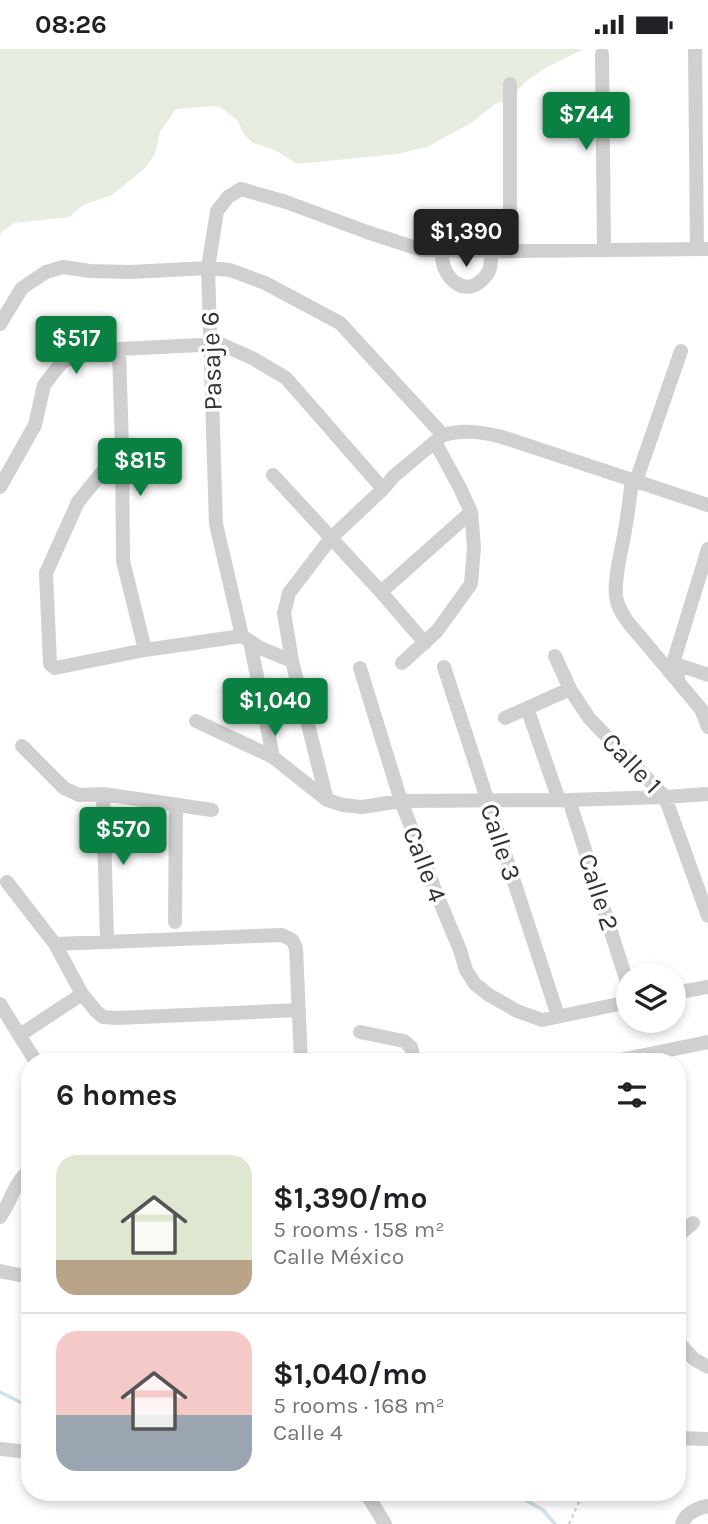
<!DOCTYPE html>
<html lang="en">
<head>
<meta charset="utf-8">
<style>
  :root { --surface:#fff; --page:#f6f6f6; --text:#202124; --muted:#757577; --line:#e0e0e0; --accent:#0b8043 }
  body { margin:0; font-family:Karla,sans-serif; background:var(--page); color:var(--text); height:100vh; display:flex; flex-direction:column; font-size:26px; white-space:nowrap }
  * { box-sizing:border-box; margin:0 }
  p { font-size:23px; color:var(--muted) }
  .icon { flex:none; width:38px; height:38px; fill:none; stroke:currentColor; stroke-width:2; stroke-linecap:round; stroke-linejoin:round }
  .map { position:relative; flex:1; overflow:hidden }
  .side { position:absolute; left:21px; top:1004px; width:665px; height:448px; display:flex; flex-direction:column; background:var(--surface); border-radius:28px; box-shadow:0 4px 10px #0003 }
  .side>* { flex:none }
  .fabs { position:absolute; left:616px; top:914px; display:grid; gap:14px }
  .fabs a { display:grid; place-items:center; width:70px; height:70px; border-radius:50%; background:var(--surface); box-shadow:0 4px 10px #0003; font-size:35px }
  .price { position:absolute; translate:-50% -60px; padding:0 16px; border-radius:7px; background:var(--accent); color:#fff; font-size:23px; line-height:46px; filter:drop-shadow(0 2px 4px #0008) }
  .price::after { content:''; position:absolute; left:50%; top:42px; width:21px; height:16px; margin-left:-10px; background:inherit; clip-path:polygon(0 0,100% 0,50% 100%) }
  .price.on { background:#222; color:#fff }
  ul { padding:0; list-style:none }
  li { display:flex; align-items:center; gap:21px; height:175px; padding:0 35px }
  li+li { border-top:2px solid var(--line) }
  li span { display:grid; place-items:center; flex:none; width:196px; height:140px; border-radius:21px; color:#555 }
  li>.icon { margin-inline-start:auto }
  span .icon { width:84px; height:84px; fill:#fffc; stroke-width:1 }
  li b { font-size:30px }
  h2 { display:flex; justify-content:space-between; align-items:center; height:84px; padding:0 35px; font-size:30px }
  .status { display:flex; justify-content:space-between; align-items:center; height:49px; padding:0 35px; background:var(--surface); direction:ltr }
  .status svg { height:19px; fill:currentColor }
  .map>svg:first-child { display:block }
</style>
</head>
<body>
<div class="status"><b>08:26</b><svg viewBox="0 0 49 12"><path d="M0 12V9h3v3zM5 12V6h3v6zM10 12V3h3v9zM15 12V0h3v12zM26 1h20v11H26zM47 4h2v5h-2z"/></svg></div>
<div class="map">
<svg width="708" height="1475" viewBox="0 0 708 1475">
  <rect width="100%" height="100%" fill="#fff"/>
  <path fill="#e6ecdf" d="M0,0H583L547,18L528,31L506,52L495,55L471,74L427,98L397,105L297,115L275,101L253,94L244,85L237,71L220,58L212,57L176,60L160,83L155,105L144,120L112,146L83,156L69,168L14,174L2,183L0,187Z"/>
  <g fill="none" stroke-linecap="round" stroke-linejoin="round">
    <path stroke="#cfe2ee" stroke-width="3.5" d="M0,1343L30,1358
      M513,1444L543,1461L555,1475"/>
    <path stroke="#cdcdcd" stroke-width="2" stroke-dasharray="3.5 3.5" stroke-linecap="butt" d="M569,1475L583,1444"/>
    <path stroke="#d0d0d0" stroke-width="14" d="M695,0L697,199
      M602,5L604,200
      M510,35V202
      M441,201C442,206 442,213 444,218C449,231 461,242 475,236C481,233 488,226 490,219C491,214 491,207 492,201
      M0,275L22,239L46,223L63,218L90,222L130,223L208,219L230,221L265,234L340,274L443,386
      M119,300L122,399L123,512L145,601
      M122,399L78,453L46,524L50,615L55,619L145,601L242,587L260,599L292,612L327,751
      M273,426L381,543L425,594
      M632,431C630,447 628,464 625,481C622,502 614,525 616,547C617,557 622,564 627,572L701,660L708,678
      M636,432L681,302
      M0,438L35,376L44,336L62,313L84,304L119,300L221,295L254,310L286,329L383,440
      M381,543L471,463
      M242,587L216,475L208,219L217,162L228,148L241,140L286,153L367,183L422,201L510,202L708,200
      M250,592L273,708
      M555,607L570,640L589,669L665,748L708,867
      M292,612L284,564L289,544L331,489L383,440L394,427L443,386C463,380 482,383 502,388L708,456
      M402,614L437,582L471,535L474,498L471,463L460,439L435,393
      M673,614L708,626
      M444,618L558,967
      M360,619L401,752L437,846L460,901L466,921L475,935L489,946L517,962L542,971L628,953
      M678,629L673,614L708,500
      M527,659L559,751
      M505,669L570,640
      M196,672L273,708L327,751L343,756L362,758L401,752L569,751L665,748L708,745
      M22,697L64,739L79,746L103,745L212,761
      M103,745L107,892
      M569,751L628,936
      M7,833L55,895L82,945L96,962L103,968L117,969L299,961
      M175,873L176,756
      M55,895L282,886L292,891L296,899L301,1013
      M674,944L708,938
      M0,955L36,1013
      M360,983L404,992L411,998L415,1013
      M20,986L82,945
      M610,1013L708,993
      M0,1168C11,1153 14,1133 30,1121
      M677,1187L693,1174
      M0,1222L30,1228
      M677,1292L694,1310L708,1318
      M677,1389L708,1390
      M0,1400L30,1403
      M366,1444L385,1475
      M682,1475C686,1463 697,1459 708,1457"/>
  </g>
  <g text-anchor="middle" stroke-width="7" stroke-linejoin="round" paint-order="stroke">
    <g font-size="26" fill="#333" stroke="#fff">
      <text transform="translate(211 312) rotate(-92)" y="9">Pasaje 6</text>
      <text transform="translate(632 714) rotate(46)" y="9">Calle 1</text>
      <text transform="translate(501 793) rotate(72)" y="9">Calle 3</text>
      <text transform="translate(425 815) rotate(69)" y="9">Calle 4</text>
      <text transform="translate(599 843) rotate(72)" y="9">Calle 2</text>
    </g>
  </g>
</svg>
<div class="fabs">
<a><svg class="icon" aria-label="layers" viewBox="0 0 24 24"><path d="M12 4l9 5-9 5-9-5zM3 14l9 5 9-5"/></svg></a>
</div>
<b class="price" style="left:586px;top:103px">$744</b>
<b class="price on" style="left:466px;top:220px">$1,390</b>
<b class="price" style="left:76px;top:327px">$517</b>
<b class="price" style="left:140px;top:449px">$815</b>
<b class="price" style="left:275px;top:689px">$1,040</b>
<b class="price" style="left:123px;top:818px">$570</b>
<section class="side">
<h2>6 homes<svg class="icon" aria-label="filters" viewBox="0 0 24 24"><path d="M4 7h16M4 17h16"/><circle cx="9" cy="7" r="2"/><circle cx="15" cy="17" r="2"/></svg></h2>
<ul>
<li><span style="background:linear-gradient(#dfe7d0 75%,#b9a48a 0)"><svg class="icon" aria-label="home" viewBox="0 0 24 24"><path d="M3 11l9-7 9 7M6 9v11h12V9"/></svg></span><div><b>$1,390/mo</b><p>5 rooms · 158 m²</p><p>Calle México</p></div></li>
<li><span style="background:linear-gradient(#f6c9c9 60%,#9aa5b1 0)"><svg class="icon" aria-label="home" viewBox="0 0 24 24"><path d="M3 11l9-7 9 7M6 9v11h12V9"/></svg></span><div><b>$1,040/mo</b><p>5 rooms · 168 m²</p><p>Calle 4</p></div></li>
</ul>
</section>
</div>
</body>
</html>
